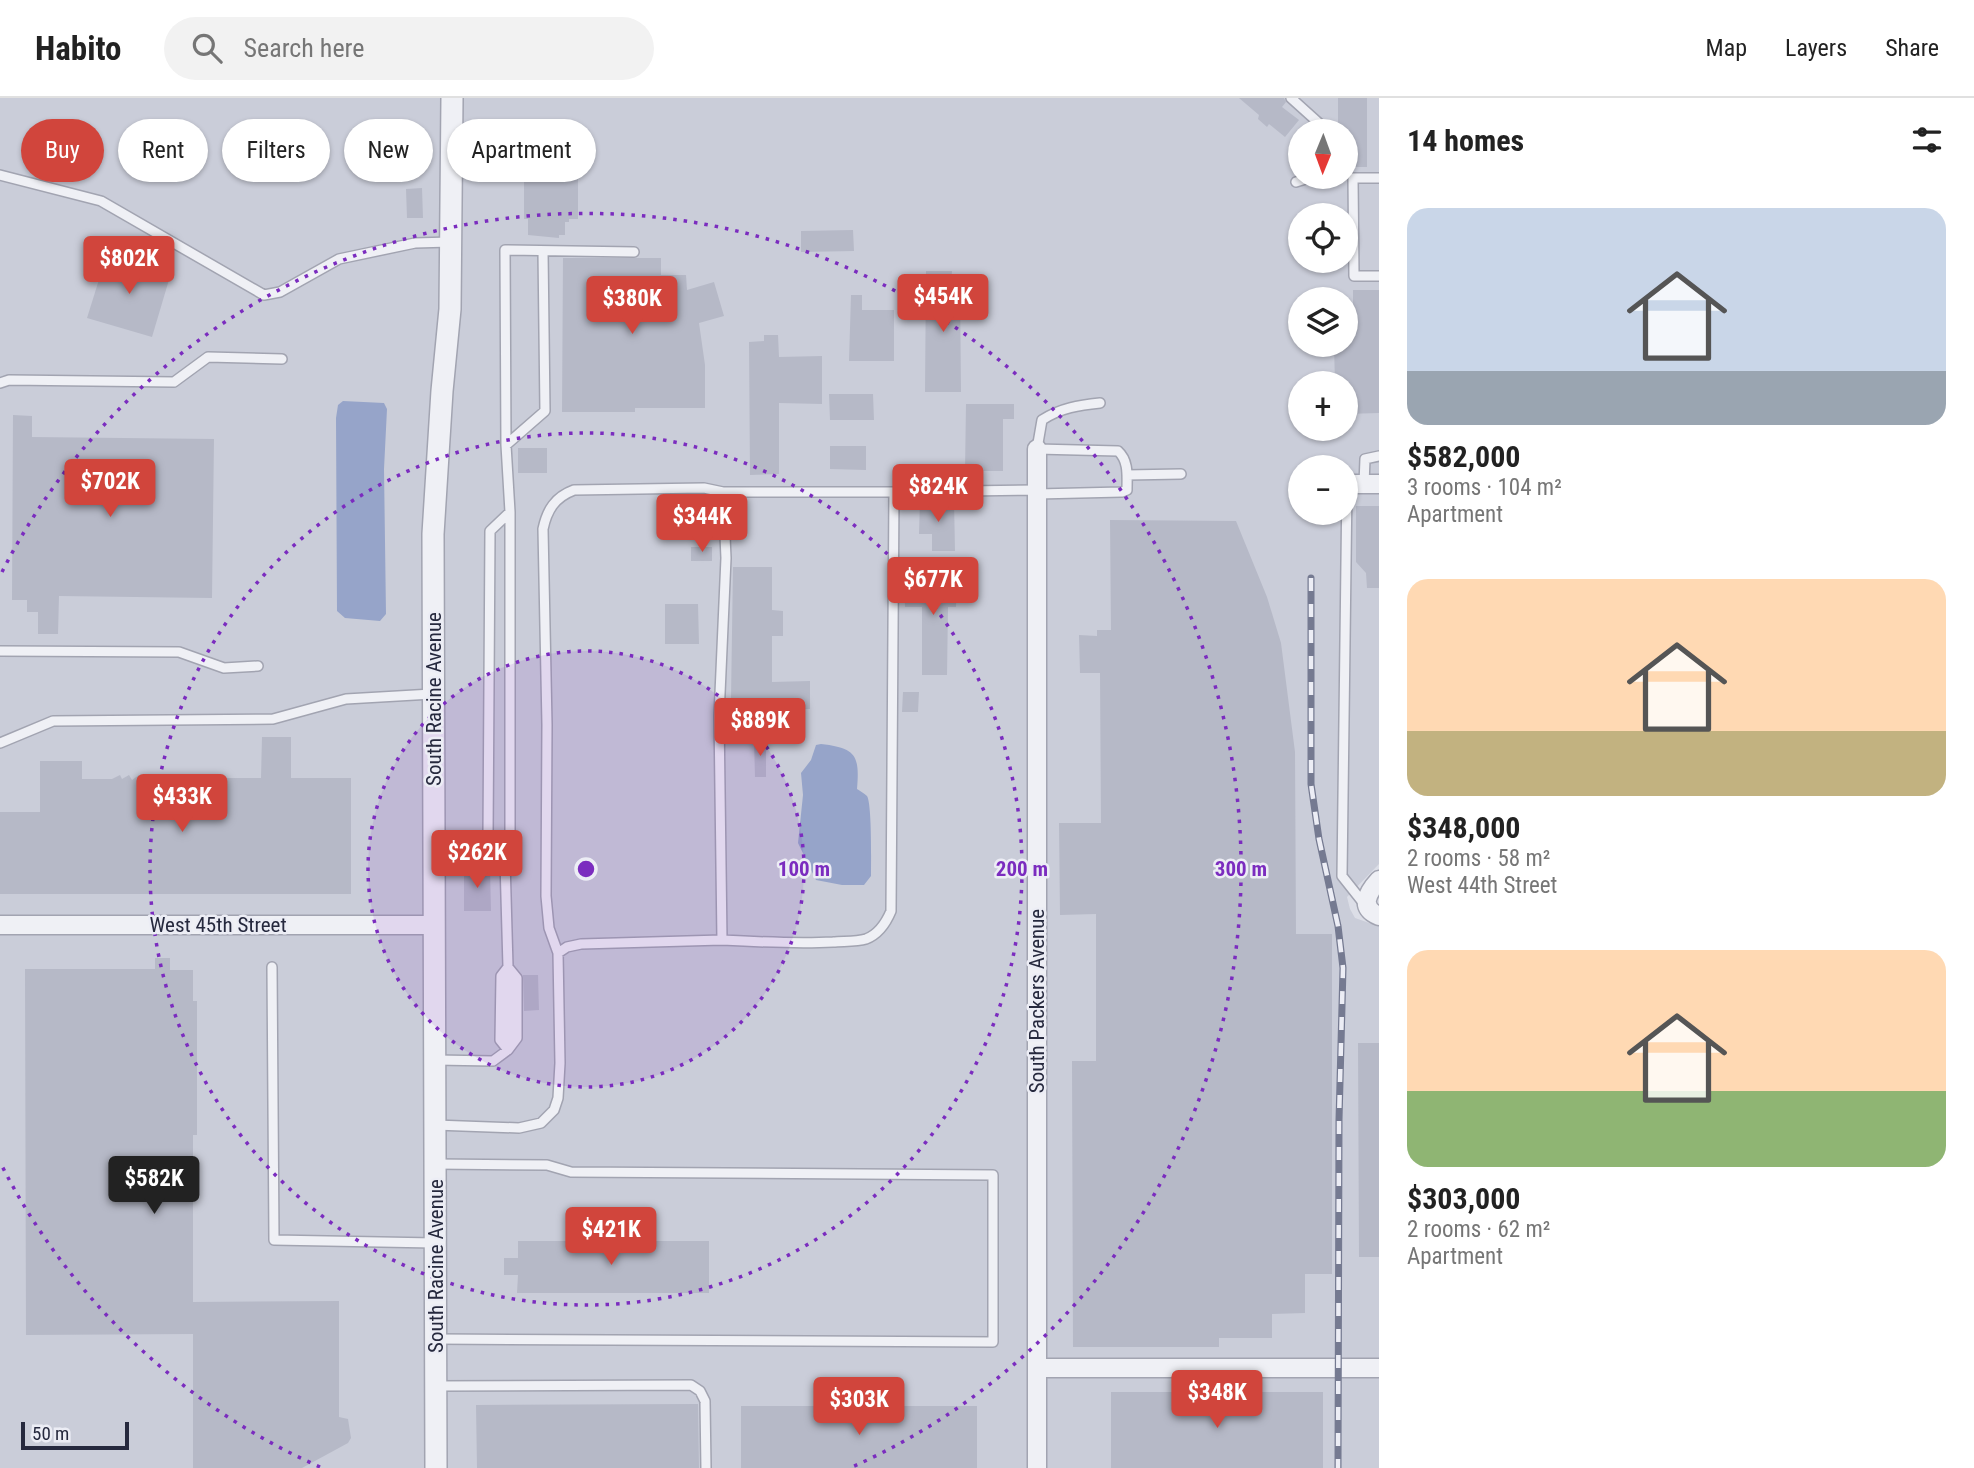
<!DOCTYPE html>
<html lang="en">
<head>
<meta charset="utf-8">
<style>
  :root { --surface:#fff; --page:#f2f2f2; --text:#222; --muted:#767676; --line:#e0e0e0; --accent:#d1453c }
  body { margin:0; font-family:"Roboto Condensed",sans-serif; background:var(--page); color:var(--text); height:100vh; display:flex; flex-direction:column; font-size:26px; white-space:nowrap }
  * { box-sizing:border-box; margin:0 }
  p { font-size:23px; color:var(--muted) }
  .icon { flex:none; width:38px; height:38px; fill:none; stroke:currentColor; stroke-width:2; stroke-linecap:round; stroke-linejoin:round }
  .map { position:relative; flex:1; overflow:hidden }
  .panel { display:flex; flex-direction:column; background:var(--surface); width:595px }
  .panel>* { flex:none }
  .banner { position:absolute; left:21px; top:21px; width:665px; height:63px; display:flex; gap:14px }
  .needle { width:46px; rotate:181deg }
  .buttons { position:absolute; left:1288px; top:21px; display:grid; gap:14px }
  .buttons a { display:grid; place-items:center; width:70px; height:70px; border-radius:50%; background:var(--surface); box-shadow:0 2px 5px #0004; font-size:35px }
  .scale { position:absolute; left:21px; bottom:18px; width:108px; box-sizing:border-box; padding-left:7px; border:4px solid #26293e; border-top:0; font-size:19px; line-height:24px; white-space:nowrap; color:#26293e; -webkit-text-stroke:5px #ecedf5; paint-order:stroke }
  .price { position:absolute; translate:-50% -60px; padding:0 16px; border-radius:7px; background:var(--accent); color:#fff; font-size:23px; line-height:46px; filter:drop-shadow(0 2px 4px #0008) }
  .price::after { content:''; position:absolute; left:50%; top:42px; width:21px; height:16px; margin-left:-10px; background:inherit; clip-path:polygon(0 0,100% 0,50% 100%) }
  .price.on { background:#222; color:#fff }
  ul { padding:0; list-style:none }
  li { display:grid; align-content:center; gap:14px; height:371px; padding:0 28px }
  li span { display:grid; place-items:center; height:217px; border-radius:21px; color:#555 }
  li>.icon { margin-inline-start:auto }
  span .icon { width:126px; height:126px; fill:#fffc; stroke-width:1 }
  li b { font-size:30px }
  h2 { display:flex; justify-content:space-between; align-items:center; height:84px; padding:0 28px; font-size:30px }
  .pill { padding:0 24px; border-radius:32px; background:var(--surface); box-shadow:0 2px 5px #0004; font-size:24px; line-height:63px }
  .pill.on { background:var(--accent); color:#fff }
  header { display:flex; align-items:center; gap:42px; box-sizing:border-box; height:98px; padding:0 35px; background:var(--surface); border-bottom:2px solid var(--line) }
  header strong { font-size:33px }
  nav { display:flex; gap:38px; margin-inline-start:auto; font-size:24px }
  .search { width:490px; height:63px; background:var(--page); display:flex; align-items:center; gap:18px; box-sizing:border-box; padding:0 24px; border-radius:38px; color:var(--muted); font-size:26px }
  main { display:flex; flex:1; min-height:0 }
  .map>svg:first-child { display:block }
</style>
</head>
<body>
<header>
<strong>Habito</strong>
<div class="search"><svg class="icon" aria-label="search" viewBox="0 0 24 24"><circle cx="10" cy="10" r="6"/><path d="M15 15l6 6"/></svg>Search here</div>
<nav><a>Map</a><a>Layers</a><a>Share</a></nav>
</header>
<main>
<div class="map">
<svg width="1379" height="1370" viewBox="0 0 1379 1370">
  <rect width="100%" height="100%" fill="#dcdee7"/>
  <path fill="#cacdd9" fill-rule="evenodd" d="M0,0H1379V766L1347,799L1350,811L1355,820L1372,826H1379V1370H0ZM1300,33H1346V79H1300ZM1300,117H1346V163H1300ZM1300,201H1346V247H1300ZM1300,285H1346V331H1300ZM1300,369H1346V415H1300Z"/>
  <path fill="#96a4c9" d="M343,303L384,305L387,311L384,371L386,516L380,523L345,520L337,513L336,320L338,307Z
    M821,646C855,650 860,656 857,691C860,693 864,695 867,698C872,706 871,765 871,778L864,787H842L816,782L798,745L803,697L801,675L811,662L816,647Z"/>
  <path fill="#b6b9c7" d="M1239,0H1284L1286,4L1282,9L1299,22L1285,39L1269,26L1267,29L1258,21L1259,17Z
    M1338,0H1367V69H1346V33H1338Z
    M524,67H578V121H569V124H565V137H559V140L528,137V121H524Z
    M422,90L423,120H407L406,91Z
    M853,132L854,153L801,154V133Z
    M107,156L171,175L152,239L87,220Z
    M563,160H661V177H686L687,192L714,184L724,218L699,225L705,267V310H635V314H562Z
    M926,173H952L951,187H960L961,294H925Z
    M1353,192H1379V315L1346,316V285H1335L1334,247H1346V209L1353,208Z
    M851,197H862V212H894V263H849Z
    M764,237H778L779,259L822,258V306L779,305V376L750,377L749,244L764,243Z
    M829,296H873L874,322H830Z
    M966,306H1014V321H1003V373H965Z
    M13,317L32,318V339L214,341L212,500L59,498L58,536H38V514H27V502H12Z
    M830,348H866V372L830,371Z
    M518,350H547V375H518Z
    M920,402L954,403L955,453H932V436H919Z
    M1356,408H1379V490H1367L1366,475L1356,464Z
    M1110,422L1236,423L1267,499L1281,545L1295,654L1296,836H1332V1176H1305V1215L1272,1216V1240H1219V1249H1073L1072,963H1096V816L1060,817L1059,725H1101L1100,575H1080L1079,537L1097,538V532H1111Z
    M691,449H712V463H691Z
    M733,469H772V512L783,513V538H772V584L810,583V611L781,612V600L731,601Z
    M957,478L956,509H948L947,577H922V509H905L904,479Z
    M665,506H698L699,546H665Z
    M903,594H919L918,614H902Z
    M262,639H291V680H351V796H0V714H40V663H82V681H112L120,677L122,681L129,677L132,682L139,677L141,680H261Z
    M754,642H766V679H755Z
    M490,770L491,813H464V771Z
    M155,860H170V872H193V903H197V1037H193V1204L339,1203V1319L348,1321L351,1340L348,1345L302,1370H193V1236L26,1237L25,871H155Z
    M523,877H538L539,912L524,913Z
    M1358,945H1379V1159H1359Z
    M518,1143H709V1195H517L518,1177H504V1160H518Z
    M1111,1294H1323V1370H1111Z
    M698,1306L699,1370H477L476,1307Z
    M741,1308H977V1370H741Z"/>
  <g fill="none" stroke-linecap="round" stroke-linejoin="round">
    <defs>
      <path id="service" d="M1291,0L1321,27L1323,33
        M0,77L101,103L264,197L280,194L339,161L415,145L450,144
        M1379,80H1353L1354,178H1379
        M1296,84L1312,79
        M0,285L9,282L174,284L208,259L282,261
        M506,347L545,313L543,153
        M1127,377L1181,376
        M1347,386L1342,778L1365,807
        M1364,386L1365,361L1379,358
        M894,394L1037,392
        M1037,396L1122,394L1127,392C1127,378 1129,363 1118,353L1037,351L1042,322C1060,310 1080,307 1100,305
        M0,553L179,554L224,570L258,568
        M0,645L53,623L273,621L346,601L432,596
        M505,763L488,738L490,433L510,414
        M722,842C758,844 796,846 833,844C843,843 856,844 866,841C879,836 886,825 891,813L894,394H723
        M272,869L274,1142L434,1145
        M508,869L517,880V940L508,952L500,942L501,878Z
        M436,962L493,963L508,952V869L505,763L510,742V414L506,347L505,152L634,154
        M435,1027L519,1030L541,1025L554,1012L558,1000L560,965L558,855L567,849L581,846L722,842L719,618L726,460L723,394L704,390L574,392C555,399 547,412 543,431L547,627L546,798L549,830L558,855
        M435,1066L547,1067L571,1074L993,1077V1244L437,1241
        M437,1288L691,1287L700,1293L705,1303L706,1370"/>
      <path id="minor" d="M1037,351V1370
        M1347,386H1379
        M1379,782C1367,795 1359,810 1379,818
        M0,827H435
        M1037,1270H1379"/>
      <path id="tertiary" d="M436,1370L433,436L442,293L450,211L452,0"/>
    </defs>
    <use href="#service" stroke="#a2a4b1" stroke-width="12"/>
    <use href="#minor" stroke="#a2a4b1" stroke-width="21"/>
    <use href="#tertiary" stroke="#a2a4b1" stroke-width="24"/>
    <use href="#service" stroke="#eff0f5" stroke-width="9"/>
    <use href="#minor" stroke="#eff0f5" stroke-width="18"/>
    <use href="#tertiary" stroke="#eff0f5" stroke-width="21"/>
    <defs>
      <path id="rail" d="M1311,480V686L1319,741L1338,828L1343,870L1339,1022L1338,1370"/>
    </defs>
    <use href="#rail" stroke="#757a91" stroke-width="7"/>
    <use href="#rail" stroke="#ecedf5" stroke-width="4.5" stroke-dasharray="13" stroke-linecap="butt"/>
  </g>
  <circle cx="586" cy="771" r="218" fill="#7b2cbf" fill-opacity=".12"/>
  <g fill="none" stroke="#7b2cbf" stroke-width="3.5" stroke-dasharray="3.5 7">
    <circle cx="586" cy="771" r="218"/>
    <circle cx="586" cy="771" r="436"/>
    <path d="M320 1369A655 655 0 0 1 2 1068M2 474A655 655 0 1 1 852 1369"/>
  </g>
  <g text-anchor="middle" stroke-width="5" stroke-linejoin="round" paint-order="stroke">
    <g font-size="21" fill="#26293e" stroke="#ecedf5">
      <text transform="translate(434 601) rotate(-90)" y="7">South Racine Avenue</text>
      <text x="218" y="834">West 45th Street</text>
      <text transform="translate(1037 903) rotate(-90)" y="7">South Packers Avenue</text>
      <text transform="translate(436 1168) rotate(-90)" y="7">South Racine Avenue</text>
    </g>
  </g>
  <circle cx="586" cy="771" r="10" fill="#7b2cbf" stroke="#ecedf5" stroke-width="3.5"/>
  <g font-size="21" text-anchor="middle" font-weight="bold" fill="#7b2cbf" stroke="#ecedf5" stroke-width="5" stroke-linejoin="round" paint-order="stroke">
    <text x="804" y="778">100 m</text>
    <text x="1022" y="778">200 m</text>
    <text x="1241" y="778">300 m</text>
  </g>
</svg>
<div class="buttons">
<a><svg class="needle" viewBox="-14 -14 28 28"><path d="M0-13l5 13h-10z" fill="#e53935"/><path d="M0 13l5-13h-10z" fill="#767676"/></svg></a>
<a><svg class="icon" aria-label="locate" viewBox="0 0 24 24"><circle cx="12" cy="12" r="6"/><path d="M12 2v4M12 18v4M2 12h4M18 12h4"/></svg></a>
<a><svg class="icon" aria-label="layers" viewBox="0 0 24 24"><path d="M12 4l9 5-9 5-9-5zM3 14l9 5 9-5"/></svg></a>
<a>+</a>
<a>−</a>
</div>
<div class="scale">50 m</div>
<b class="price" style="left:129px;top:198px">$802K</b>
<b class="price" style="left:943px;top:236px">$454K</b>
<b class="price" style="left:632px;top:238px">$380K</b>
<b class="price" style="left:110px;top:421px">$702K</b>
<b class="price" style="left:938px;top:426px">$824K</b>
<b class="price" style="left:702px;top:456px">$344K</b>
<b class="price" style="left:933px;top:519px">$677K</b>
<b class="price" style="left:760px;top:660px">$889K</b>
<b class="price" style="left:182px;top:736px">$433K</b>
<b class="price" style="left:477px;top:792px">$262K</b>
<b class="price on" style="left:154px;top:1118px">$582K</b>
<b class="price" style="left:611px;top:1169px">$421K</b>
<b class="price" style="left:1217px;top:1332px">$348K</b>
<b class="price" style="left:859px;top:1339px">$303K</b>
<div class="banner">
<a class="pill on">Buy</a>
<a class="pill">Rent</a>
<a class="pill">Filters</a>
<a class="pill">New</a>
<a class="pill">Apartment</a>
</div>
</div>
<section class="panel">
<h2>14 homes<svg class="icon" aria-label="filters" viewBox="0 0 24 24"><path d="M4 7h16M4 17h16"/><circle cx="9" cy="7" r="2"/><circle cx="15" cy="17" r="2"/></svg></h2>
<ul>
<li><span style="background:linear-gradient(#c9d6e8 75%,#9aa5b1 0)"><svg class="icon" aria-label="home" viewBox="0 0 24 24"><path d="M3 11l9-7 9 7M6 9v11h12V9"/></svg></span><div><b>$582,000</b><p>3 rooms · 104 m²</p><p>Apartment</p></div></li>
<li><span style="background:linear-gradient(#ffd9b3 70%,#c2b280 0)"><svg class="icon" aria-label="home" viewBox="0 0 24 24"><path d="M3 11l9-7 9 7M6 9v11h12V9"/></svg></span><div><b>$348,000</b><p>2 rooms · 58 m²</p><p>West 44th Street</p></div></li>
<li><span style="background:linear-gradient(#ffd9b3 65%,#8fb573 0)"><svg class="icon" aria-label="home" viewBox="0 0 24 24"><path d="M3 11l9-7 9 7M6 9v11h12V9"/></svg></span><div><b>$303,000</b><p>2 rooms · 62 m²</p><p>Apartment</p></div></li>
</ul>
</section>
</main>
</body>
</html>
